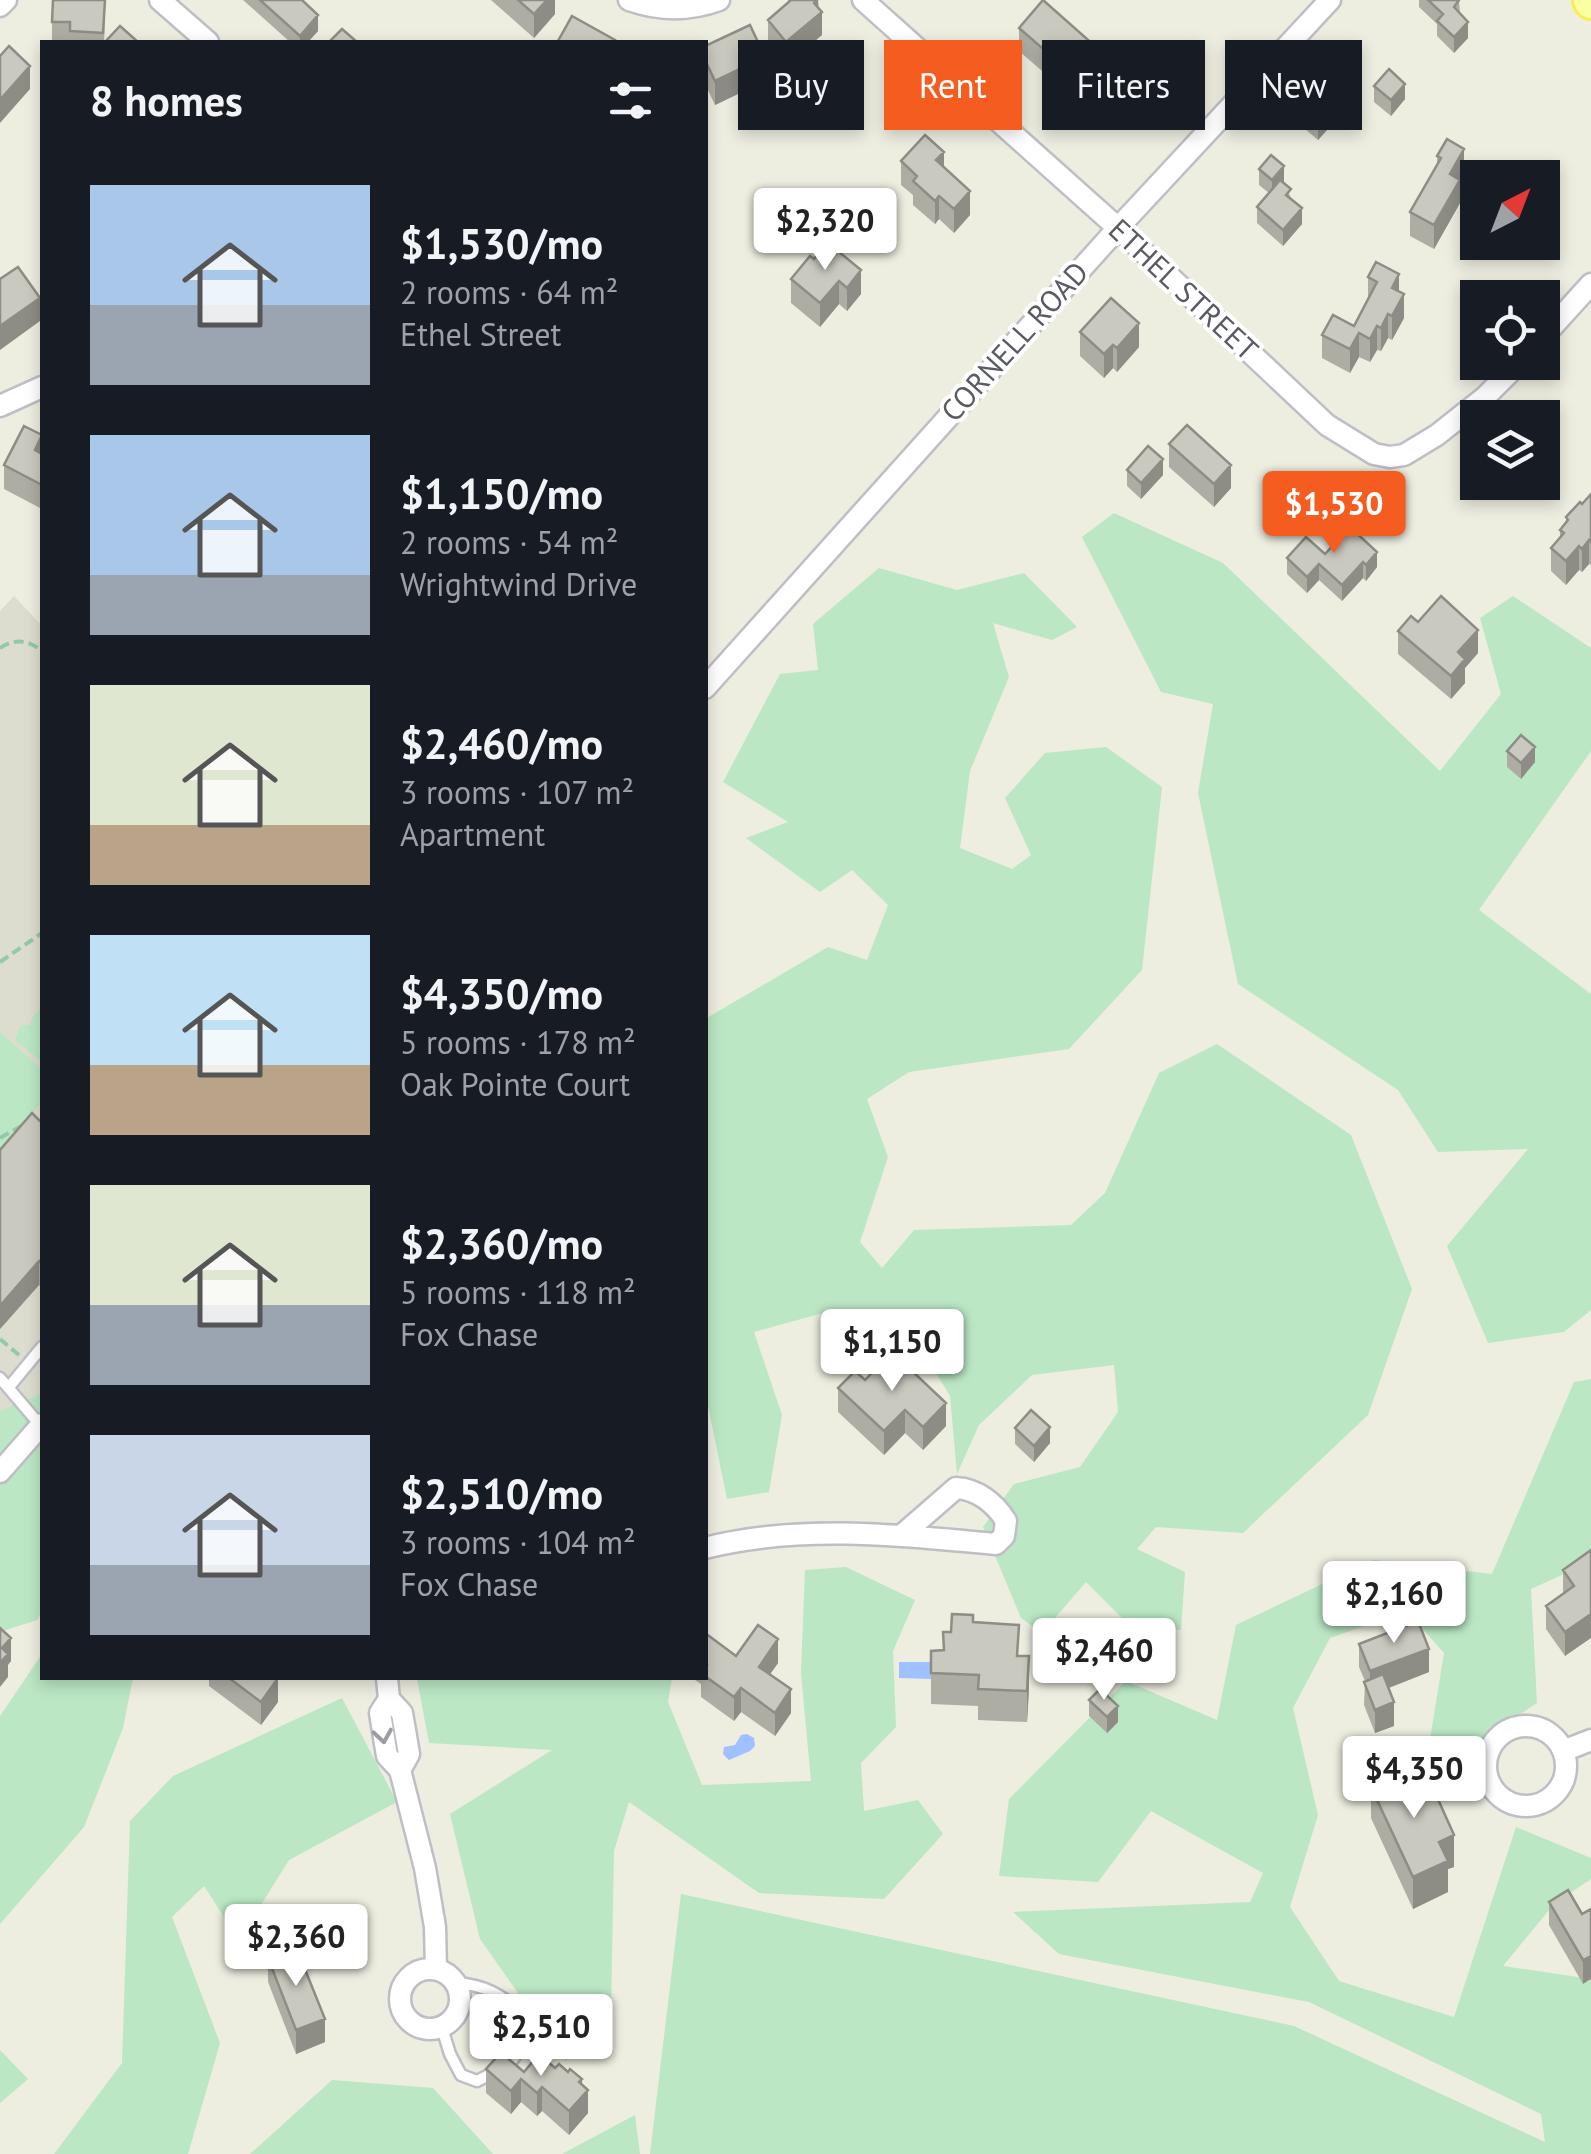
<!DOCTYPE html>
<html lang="en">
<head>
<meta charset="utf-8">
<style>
  :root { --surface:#171b24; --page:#20242c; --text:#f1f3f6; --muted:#9ea1a6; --accent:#f45c20 }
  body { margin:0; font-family:"PT Sans",sans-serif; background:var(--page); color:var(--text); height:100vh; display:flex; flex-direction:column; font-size:38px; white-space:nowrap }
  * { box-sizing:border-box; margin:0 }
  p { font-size:32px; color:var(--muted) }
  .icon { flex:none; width:55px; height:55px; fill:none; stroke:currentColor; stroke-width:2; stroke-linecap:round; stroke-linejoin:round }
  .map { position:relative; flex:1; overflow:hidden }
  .side { position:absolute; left:40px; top:40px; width:668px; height:1640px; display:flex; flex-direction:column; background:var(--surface); border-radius:0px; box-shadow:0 5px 15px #0003 }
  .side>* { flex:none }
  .top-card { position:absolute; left:738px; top:40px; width:702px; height:90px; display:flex; gap:20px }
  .needle { width:65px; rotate:42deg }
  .controls { position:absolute; left:1460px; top:160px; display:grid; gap:20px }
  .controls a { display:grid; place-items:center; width:100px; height:100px; border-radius:0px; background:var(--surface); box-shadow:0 5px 15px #0003; font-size:50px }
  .price { position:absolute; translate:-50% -85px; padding:0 22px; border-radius:10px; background:#fff; color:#222; font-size:32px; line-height:65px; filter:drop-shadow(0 2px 5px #0008) }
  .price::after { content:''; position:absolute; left:50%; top:60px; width:30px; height:22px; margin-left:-15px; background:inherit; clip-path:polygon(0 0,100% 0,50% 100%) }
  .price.active { background:var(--accent); color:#fff }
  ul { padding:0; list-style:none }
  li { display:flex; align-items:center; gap:30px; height:250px; padding:0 50px }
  li span { display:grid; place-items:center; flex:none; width:280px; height:200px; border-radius:0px; color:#555 }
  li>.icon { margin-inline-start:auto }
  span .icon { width:120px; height:120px; fill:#fffc; stroke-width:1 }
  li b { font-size:42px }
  h2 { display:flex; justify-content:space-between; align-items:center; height:120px; padding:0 50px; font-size:42px }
  .chip { padding:0 35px; border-radius:0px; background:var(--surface); box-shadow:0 5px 15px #0003; font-size:35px; line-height:90px }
  .chip.active { background:var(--accent); color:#fff }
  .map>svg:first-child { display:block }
</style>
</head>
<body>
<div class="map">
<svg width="1591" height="2154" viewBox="0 0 1591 2154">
  <rect width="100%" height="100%" fill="#edede0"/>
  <path fill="#ddddcf" d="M14,596L42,626V1409L0,1444V611Z"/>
  <path fill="#bbe7c4" d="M1114,513L1223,563L1440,771L1501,694L1480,618L1513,596L1591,648V751L1479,910L1591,994V1310L1564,1332L1488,1343L1447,1246L1528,1149L1438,1152L1398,1090L1238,984L1198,793L1213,704L1161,692L1082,537Z
    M879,568L957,590L1024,573L1077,627L1052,640L993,623L1009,677L970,771L960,848L1012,869L1031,855L1005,798L1045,753L1106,747L1162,787L1142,970L1069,1049L909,1072L867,1099L888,1157L860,1242L882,1268L914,1230L1071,1225L1105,1193L1159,1073L1217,1044L1351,1135L1412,1289L1368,1415L1243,1533L1156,1527L1137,1549L1185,1572L1181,1630L1129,1625L1086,1582L1042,1633L1021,1618L983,1527L1014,1484L1080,1467L1118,1412L1114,1365L1032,1375L979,1425L957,1474L950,1396L897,1309L877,1330L823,1313L754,1332L782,1415L769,1492L727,1499L705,1391V1019L828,947L867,960L888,905L852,870L820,892L746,838L788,822L723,782L780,674L818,670L813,624Z
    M42,1007V1062L15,1040L21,1025H30L32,1018Z
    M0,1032L42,1070V1102L0,1149Z
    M1591,1379V1566L1586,1564L1531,1589L1537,1703L1446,1763L1427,1758L1444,1653L1407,1611L1330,1638L1293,1708L1318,1815L1290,1907L1339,1981L1454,2017L1516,1827L1591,1858V1879L1554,1904L1503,1966L1591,1979V2154H650L681,1894L1294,2026L1545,2142L1541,2114L1309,2002L1059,1954L1013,1912L1250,1902L1263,1873L1151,1811L1098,1882L999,1876L1009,1799L1126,1681L1217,1720L1236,1625L1373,1560L1492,1574L1574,1382Z
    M42,1393V1612L37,1620L0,1632V1411Z
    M846,1567L915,1600L893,1651L896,1727L861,1763L864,1811L918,1800L943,1834L884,1899L759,1893L629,1802L614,1851L611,2011L566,2061L480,1939L450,1814L552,1750L429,1743L417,1679L672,1678L668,1702L702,1785L811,1781L801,1673L805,1570Z
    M42,1654V1678H133L123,1728L84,1827L0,1924V1716Z
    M342,1698L397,1802L289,1860L239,1940L204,1886L172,1917L220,2043L188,2154H54L122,2063L130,1821L173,1776Z
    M0,2050L28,2079L0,2103Z
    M332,2080L433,2088L493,2154H250Z
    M635,2115L640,2154H562Z"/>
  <path fill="#9fc1ff" d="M899,1662H934L932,1679L899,1678Z
    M747,1734L754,1738L755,1746L750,1751L729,1760L723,1754L724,1747L735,1745L741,1735Z"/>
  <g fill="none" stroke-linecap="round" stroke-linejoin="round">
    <defs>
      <path id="lane" d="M0,1378L40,1425
        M9,1387L42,1347
        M442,2028L450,2054L461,2075L477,2081L509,2065L526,2040C524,2033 524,2022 520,2016C506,1994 481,1985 457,1983"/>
      <path id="street" d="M160,0L208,42
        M629,0C660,11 689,11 719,0
        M863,0L1118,228L1327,425L1374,454L1390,457L1404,455L1437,435L1485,397L1520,362
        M0,6L6,0
        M1542,338L1591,284
        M0,406L42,387
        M705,688L1118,228L1330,0
        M0,1472L42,1424
        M705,1548C799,1524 900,1535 996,1544L1004,1536L1006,1521C995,1503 977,1489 956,1488L902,1535
        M387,1678L389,1699L380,1713L387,1756L400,1770L425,1868L435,1927L436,1969
        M389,1699L402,1713L409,1754L400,1770
        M1486 1766a40 40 0 1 1 80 0a40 40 0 1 1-80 0Z
        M1563,1751L1591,1740
        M400 1999a30 30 0 1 1 60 0a30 30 0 1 1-60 0Z"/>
      <path id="primary" d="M1590,0L1591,2"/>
    </defs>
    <use href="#lane" stroke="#bebec5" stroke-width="15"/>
    <use href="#street" stroke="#bebec5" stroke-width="25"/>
    <use href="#primary" stroke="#faee4c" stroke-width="38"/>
    <path stroke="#93c8ad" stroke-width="4" stroke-dasharray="10 5" stroke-linecap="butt" d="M0,648C16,638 28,640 42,651
      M0,962L42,933
      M0,1138L23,1125
      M0,1339L19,1355"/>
    <use href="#lane" stroke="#fff" stroke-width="10"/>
    <use href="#street" stroke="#fff" stroke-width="20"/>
    <use href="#primary" stroke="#fbffa4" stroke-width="32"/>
  </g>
  <path fill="#aeada4" d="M243,0H302L318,31L308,42H290Z
    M491,0H555V14L534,38Z
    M788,0H818L822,35L786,65L768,43V20L788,2Z
    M1419,0H1459L1460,13L1468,38L1454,53L1437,36V24L1419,7Z
    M105,20L104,42H52V22Z
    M1019,28L1095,70L1071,96L1019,51Z
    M705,46L765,81L715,105L705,84Z
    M1323,86L1353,101L1318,140L1298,123V107Z
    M1374,86L1405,99L1391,116L1374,102Z
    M1437,156L1464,173L1460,180V203L1434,249L1410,236V212L1437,165Z
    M901,161L944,167L970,215L954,233L939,219L935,224L913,205V195L901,185Z
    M1259,169L1284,182L1302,224L1283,246L1257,223V207L1269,193L1259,185Z
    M810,256L861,294L847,311L839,304L820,327L791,303V279Z
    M1368,277L1399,291L1404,318L1392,340L1388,338L1381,351L1377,350L1370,362L1359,357L1350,373L1322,358V335L1354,326L1368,300Z
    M1080,332L1139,347L1117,372L1113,368L1104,378L1080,356Z
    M42,435V509L4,489V465Z
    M1169,444L1231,488L1214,507L1169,467Z
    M1127,470L1163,475L1141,499L1127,486Z
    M1591,494V565L1589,564L1582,572L1579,570L1566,585L1551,571V548L1560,538V530L1566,523V517L1582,504Z
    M1350,527L1377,567L1366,581L1363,578L1342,601L1319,580L1307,593L1287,574V558L1325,554Z
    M1418,622L1478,653L1465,668V683L1451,699L1398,654V631Z
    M1507,751L1535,762L1521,779L1507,767Z
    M42,1123V1288L39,1285L0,1329Z
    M865,1380L946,1426L923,1450L905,1433L884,1455L838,1412V1388Z
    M1015,1428L1050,1443L1034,1462L1015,1444Z
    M1591,1550L1565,1656L1546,1629V1606L1563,1594V1570Z
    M973,1622L1019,1656L1029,1688L1027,1722L978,1720V1706L931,1704V1651L943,1650V1632H951Z
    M705,1633L736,1656L778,1663L770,1674L791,1713L775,1736L741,1712L734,1721L701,1697V1684L692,1678H705Z
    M1359,1644L1429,1672L1389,1688L1394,1726L1375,1733L1364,1705L1365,1681L1359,1667Z
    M209,1678H277L278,1702L261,1725L209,1686Z
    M1089,1700L1118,1722L1107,1733L1089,1716Z
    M1371,1787L1421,1791L1454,1867L1448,1869V1892L1413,1909L1371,1818Z
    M1549,1902L1582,1914L1591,1909L1583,1984L1549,1925Z
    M268,1958L325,2042L296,2054L268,1982Z
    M555,2068L582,2084L588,2113L569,2135L542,2111L537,2116L521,2102L511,2114L486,2093V2069L524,2072Z"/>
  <path fill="#8d8d86" d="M547,0H555V14L534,38V14Z
    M818,0V15L822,12V35L786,65V42L814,3Z
    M318,15V31L308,42H300V36Z
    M1468,22V38L1454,53V37Z
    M1095,46V70L1071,96V73Z
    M765,57V81L715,105V81Z
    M30,66V89L0,123V100Z
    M1405,84V99L1391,116V100Z
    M1353,85V101L1318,140V125Z
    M1464,149V173L1460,180V203L1434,249V225L1450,174Z
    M944,152V175L936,160Z
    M1284,166V182L1272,196V180Z
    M970,191V215L954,233V209Z
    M939,196V219L935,224V201Z
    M1302,208V224L1283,246V230Z
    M861,270V294L847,311V288Z
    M1399,274V298L1392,288Z
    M839,281V304L820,327V303Z
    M1404,294V318L1392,340V316Z
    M40,298V321L0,350V326Z
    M1388,314V338L1381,351V328Z
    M1139,323V347L1117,372V348Z
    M1377,326V350L1370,362V339Z
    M1359,333V357L1350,373V349Z
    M1113,345V368L1104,378V354Z
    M42,436V460L35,450Z
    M1163,459V475L1141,499V483Z
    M1231,465V488L1214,507V484Z
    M1589,540V564L1582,572V549Z
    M1579,546V570L1566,585V561Z
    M1377,552V567L1366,581V565Z
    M1363,562V578L1342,601V585Z
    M1319,564V580L1307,593V577Z
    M1478,630V653L1465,668V683L1451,699V676L1458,652Z
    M1535,747V762L1521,779V763Z
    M39,1261V1285L0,1329V1306Z
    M946,1403V1426L923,1450V1427Z
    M905,1410V1433L884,1455V1431Z
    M707,1425V1448L705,1449V1426Z
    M1050,1427V1443L1034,1462V1446Z
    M1591,1614V1638L1565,1656V1632Z
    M11,1638V1661L8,1665V1677L0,1687V1663L2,1648Z
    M778,1639V1663L759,1690V1667Z
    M1429,1649V1672L1370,1695V1671Z
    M1029,1656V1688L1027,1722V1691Z
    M278,1678V1702L261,1725V1702Z
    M741,1688V1712L734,1721V1697Z
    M791,1689V1713L775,1736V1713Z
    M1394,1702V1726L1375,1733V1710Z
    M1118,1706V1722L1107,1733V1717Z
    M1454,1835V1867L1448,1869V1892L1413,1909V1877L1439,1842Z
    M1591,1956V1979L1583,1984V1960Z
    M325,2019V2042L296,2054V2030Z
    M521,2079V2102L511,2114V2091Z
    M582,2079V2097L588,2090V2113L569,2135V2111L579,2082Z
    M542,2087V2111L537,2116V2093Z"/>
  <path fill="#cac9bf" stroke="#8d8d86" stroke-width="2.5" d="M53,0H105L103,33L70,31V22H52Z
    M260,0H302L318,15L300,36Z
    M518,0H547L534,14Z
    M791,0H817L814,3L822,12L786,42L768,20Z
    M1043,0L1095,46L1071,73L1019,28Z
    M1428,0H1459L1454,7L1468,22L1454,37L1437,21L1443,14Z
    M572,16L615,40L614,42H561L558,41Z
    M750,25L765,57L715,81L705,60V46Z
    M120,26L138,42H105Z
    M342,29L357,42H329Z
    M9,46L30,66L0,100V56Z
    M1389,69L1405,84L1391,100L1374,86Z
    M1336,71L1353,85L1318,125L1298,107L1319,83L1323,86Z
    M925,135L944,152L936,160L970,191L954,209L939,196L935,201L913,181L917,176L901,161Z
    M1447,139L1464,149L1450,174L1460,180L1434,225L1410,212L1441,158L1437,156Z
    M1271,155L1284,166L1272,180L1259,169Z
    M1280,180L1291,189L1286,195L1302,208L1283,230L1257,207Z
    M827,242L861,270L847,288L839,281L820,303L791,279L810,256L814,259Z
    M1376,262L1399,274L1392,288L1404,294L1392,316L1388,314L1381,328L1377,326L1370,339L1359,333L1350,349L1322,335L1333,315L1354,326L1377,282L1368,277Z
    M18,267L40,298L0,326V279Z
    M1111,298L1139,323L1117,348L1113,345L1104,354L1080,332Z
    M1187,425L1231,465L1214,484L1169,444Z
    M24,426L42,435L35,450L42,454V485L4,465Z
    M1148,446L1163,459L1141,483L1127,470Z
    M1591,494V542L1589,540L1582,549L1579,546L1566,561L1551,548L1564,533L1560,530L1568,520L1566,517L1580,502L1582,504Z
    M1350,527L1377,552L1366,565L1363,562L1342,585L1319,564L1307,577L1287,558L1306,537L1325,554Z
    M1441,596L1478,630L1458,652L1465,659L1451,676L1398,631L1411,616L1418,622Z
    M1521,735L1535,747L1521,763L1507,751Z
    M32,1113L42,1123V1264L39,1261L0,1306V1150Z
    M892,1352L946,1403L923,1427L905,1410L884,1431L838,1388L855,1371L865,1380Z
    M1031,1410L1050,1427L1034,1446L1015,1428Z
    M1591,1550V1614L1565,1632L1546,1606L1574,1586L1563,1570Z
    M952,1614L973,1615V1622L1019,1625L1017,1656H1029L1027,1691L978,1689L979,1675L931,1673V1651L944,1650L943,1632H951Z
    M1418,1621L1429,1649L1370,1671L1359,1644Z
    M758,1625L778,1639L759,1667L791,1689L775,1713L741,1688L734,1697L705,1676V1667L707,1665L705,1663V1633L736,1656Z
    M0,1628L11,1638L2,1648L8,1654L0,1663Z
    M1383,1674L1394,1702L1375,1710L1364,1682Z
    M229,1678H278L261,1702Z
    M1100,1689L1118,1706L1107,1717L1089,1700Z
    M1411,1769L1421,1791L1432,1786L1454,1835L1439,1842L1448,1861L1413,1877L1371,1787Z
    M1568,1890L1582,1914L1591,1909V1956L1583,1960L1549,1902Z
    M296,1947L325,2019L296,2030L268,1958Z
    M503,2054L524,2072L539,2054L555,2068L559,2064L568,2072L570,2069L582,2079L579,2082L588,2090L569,2111L542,2087L537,2093L521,2079L511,2091L486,2069L496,2058Z"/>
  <defs><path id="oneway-chevron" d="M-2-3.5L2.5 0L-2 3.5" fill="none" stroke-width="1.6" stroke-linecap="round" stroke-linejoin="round" transform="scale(2.5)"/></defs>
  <use stroke="#9b9da1" href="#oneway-chevron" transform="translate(383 1736) rotate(81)"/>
  <g text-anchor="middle" stroke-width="8" stroke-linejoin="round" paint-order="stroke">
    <g font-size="30" fill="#595b63" stroke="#fff">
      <text transform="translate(1183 290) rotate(43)" y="10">ETHEL STREET</text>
      <text transform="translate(1015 342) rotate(-48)" y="10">CORNELL ROAD</text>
    </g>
  </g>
</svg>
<div class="controls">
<a><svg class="needle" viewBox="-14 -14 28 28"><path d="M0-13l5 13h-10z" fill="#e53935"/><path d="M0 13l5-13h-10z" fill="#9ea1a6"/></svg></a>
<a><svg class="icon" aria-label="locate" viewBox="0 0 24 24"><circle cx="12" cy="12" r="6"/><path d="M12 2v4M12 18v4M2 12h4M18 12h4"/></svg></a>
<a><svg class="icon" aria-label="layers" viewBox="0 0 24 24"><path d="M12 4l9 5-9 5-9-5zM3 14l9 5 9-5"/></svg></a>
</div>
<b class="price" style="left:825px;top:273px">$2,320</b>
<b class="price active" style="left:1334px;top:556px">$1,530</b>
<b class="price" style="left:892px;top:1394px">$1,150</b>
<b class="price" style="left:1394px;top:1646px">$2,160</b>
<b class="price" style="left:1104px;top:1703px">$2,460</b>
<b class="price" style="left:1414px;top:1821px">$4,350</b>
<b class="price" style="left:296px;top:1989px">$2,360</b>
<b class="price" style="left:541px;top:2079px">$2,510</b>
<div class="top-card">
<a class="chip">Buy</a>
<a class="chip active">Rent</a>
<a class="chip">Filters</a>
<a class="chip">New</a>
</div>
<section class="side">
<h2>8 homes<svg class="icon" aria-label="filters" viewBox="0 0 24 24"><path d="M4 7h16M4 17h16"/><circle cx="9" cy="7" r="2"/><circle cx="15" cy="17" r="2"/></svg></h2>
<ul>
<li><span style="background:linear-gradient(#a9c7e8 60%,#9aa5b1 0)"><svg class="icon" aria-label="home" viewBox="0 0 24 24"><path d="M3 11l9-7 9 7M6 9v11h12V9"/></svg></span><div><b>$1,530/mo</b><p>2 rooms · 64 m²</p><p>Ethel Street</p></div></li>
<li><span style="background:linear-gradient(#a9c7e8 70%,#9aa5b1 0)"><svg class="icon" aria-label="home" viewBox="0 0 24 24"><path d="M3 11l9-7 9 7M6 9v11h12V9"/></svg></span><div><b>$1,150/mo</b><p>2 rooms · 54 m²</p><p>Wrightwind Drive</p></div></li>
<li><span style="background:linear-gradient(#dfe7d0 70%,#b9a48a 0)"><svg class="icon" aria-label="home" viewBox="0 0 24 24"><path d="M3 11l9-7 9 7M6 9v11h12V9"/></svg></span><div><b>$2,460/mo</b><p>3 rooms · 107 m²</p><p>Apartment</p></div></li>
<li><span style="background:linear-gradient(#bfe0f5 65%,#b9a48a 0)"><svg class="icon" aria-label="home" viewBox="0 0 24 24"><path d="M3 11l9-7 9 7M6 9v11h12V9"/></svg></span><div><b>$4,350/mo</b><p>5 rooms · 178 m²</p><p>Oak Pointe Court</p></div></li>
<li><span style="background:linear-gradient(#dfe7d0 60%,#9aa5b1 0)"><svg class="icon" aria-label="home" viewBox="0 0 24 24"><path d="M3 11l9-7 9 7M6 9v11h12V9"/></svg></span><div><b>$2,360/mo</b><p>5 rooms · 118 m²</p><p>Fox Chase</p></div></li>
<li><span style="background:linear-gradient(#c9d6e8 65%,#9aa5b1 0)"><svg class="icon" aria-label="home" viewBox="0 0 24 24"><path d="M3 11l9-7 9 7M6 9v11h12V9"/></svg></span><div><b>$2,510/mo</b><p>3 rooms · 104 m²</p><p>Fox Chase</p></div></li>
</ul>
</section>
</div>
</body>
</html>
